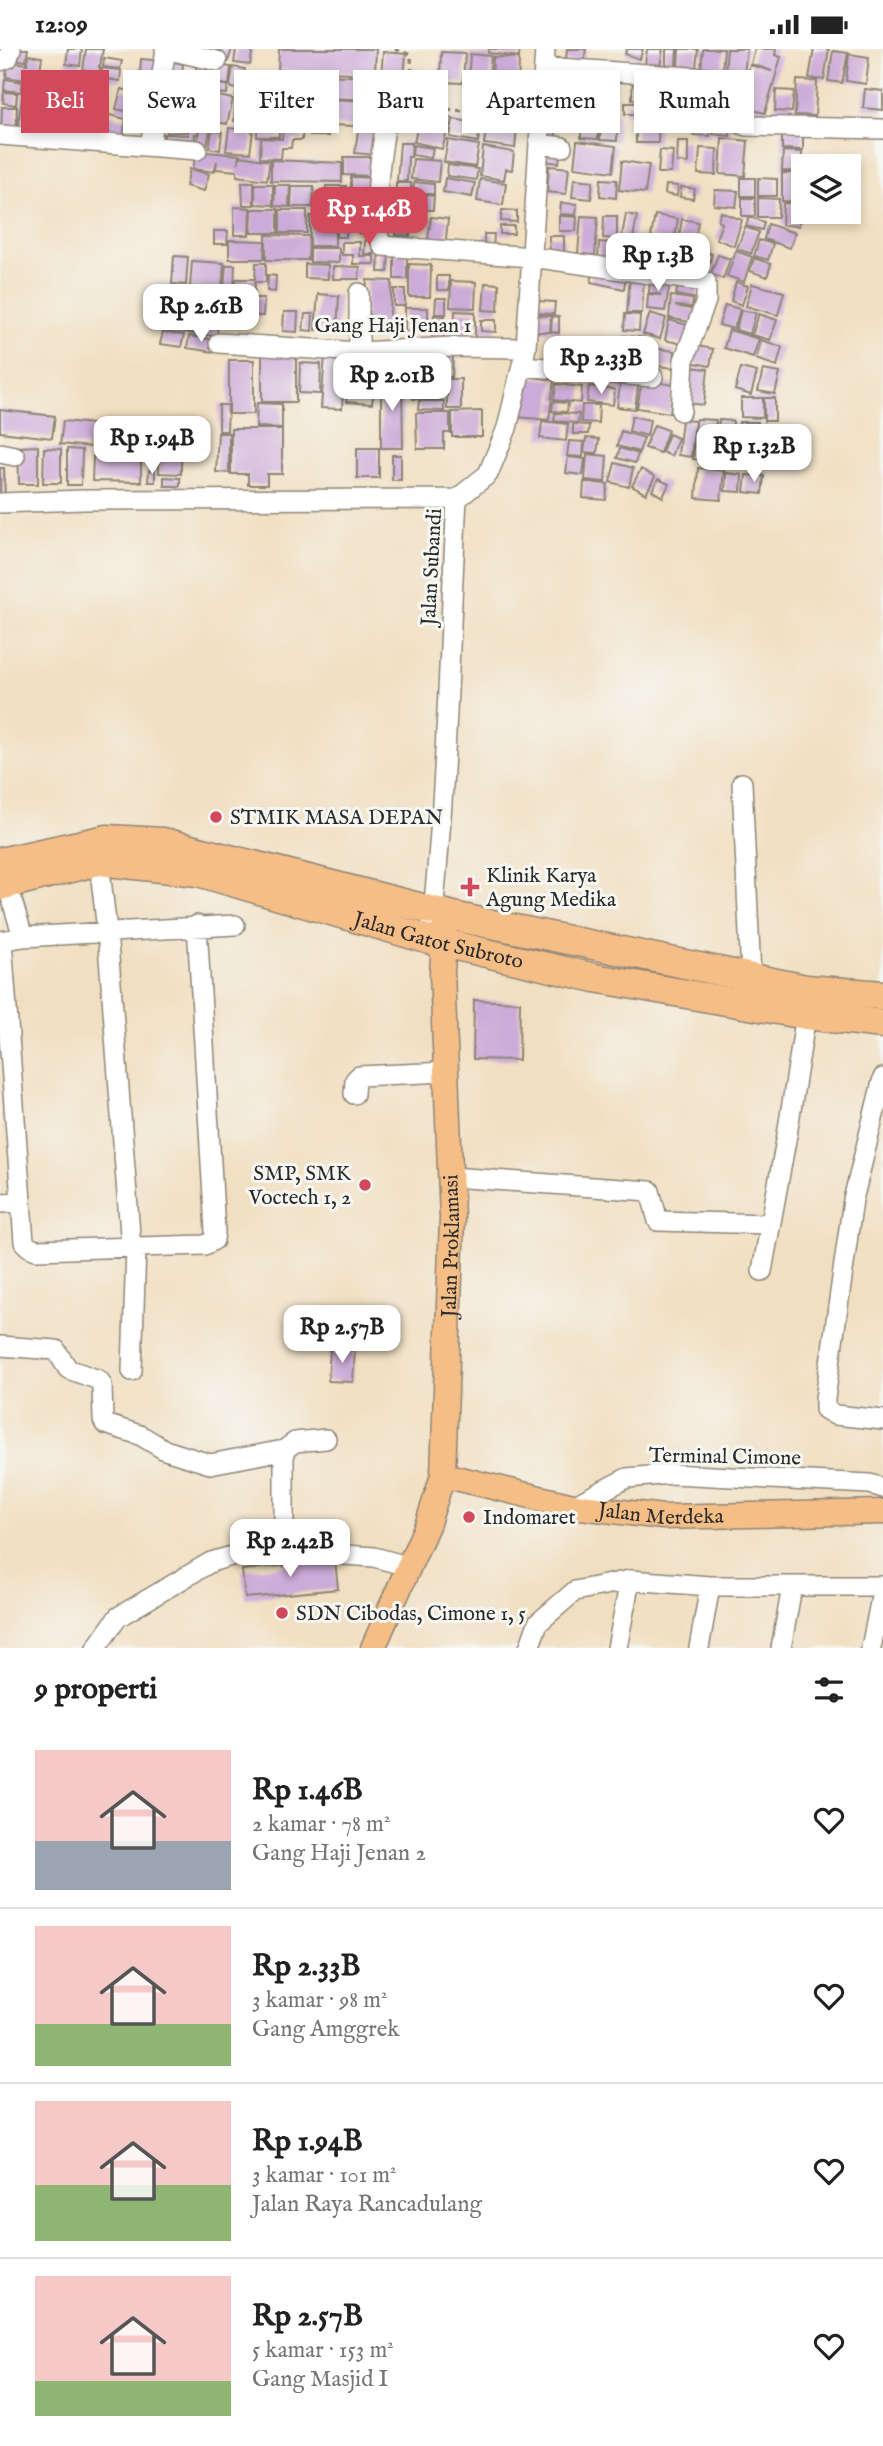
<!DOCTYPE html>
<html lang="id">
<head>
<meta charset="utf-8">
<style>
  :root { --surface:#fff; --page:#f2f2f2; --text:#222; --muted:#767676; --line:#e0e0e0; --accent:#d1495b }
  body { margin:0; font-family:"IM FELL English",serif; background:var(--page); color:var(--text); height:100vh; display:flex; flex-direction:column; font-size:26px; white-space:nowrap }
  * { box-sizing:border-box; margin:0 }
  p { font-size:23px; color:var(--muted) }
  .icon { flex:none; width:38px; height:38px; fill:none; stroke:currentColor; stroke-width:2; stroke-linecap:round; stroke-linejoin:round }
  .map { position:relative; height:1599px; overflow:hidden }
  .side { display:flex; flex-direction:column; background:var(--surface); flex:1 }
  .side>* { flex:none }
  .top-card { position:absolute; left:21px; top:21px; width:842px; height:63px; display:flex; gap:14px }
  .tools { position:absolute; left:791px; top:105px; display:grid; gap:14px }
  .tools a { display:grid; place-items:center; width:70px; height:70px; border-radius:0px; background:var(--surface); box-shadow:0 4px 10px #0003; font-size:35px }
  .price { position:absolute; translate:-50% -60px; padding:0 16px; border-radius:14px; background:#fff; color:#222; font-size:23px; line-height:46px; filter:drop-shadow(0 2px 4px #0008) }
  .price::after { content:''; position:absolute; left:50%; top:42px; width:21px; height:16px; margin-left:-10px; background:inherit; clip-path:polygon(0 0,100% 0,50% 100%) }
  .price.selected { background:var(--accent); color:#fff }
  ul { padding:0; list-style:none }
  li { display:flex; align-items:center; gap:21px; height:175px; padding:0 35px }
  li+li { border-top:2px solid var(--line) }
  li span { display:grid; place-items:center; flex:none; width:196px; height:140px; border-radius:0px; color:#555 }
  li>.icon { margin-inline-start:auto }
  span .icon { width:84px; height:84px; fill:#fffc; stroke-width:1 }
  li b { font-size:30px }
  h2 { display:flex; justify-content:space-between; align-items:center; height:84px; padding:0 35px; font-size:30px }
  .tag { padding:0 24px; border-radius:0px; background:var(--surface); box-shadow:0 4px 10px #0003; font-size:24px; line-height:63px }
  .tag.selected { background:var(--accent); color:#fff }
  .status { display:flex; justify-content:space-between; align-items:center; height:49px; padding:0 35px; background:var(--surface); direction:ltr }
  .status svg { height:19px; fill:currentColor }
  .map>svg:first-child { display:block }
</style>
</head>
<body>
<div class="status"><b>12:09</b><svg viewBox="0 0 49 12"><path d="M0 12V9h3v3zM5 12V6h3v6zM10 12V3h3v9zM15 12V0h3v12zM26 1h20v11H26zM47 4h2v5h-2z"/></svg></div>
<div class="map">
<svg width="883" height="1599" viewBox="0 0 883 1599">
  <rect width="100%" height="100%" fill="#f6f6f2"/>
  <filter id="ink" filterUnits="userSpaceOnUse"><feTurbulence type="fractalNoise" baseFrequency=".0143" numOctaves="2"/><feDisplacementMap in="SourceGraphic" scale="14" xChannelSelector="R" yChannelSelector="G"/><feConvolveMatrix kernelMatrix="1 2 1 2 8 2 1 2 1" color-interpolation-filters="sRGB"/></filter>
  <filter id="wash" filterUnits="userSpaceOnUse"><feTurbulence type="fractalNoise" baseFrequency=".00686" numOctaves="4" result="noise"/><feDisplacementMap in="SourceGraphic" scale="28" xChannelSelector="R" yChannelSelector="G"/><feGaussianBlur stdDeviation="1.57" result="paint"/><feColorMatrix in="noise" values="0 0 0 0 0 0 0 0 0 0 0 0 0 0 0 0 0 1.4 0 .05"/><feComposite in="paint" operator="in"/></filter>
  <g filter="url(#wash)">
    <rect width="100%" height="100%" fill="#f1dfc1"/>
    <g id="blocks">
      <path fill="#cdabd8" d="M14,0H28L26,12L12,10Z
        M68,0H82L80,17L66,15Z
        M86,0H103L100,17H98L100,18L99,24L83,21Z
        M209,0H232L228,12L207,6Z
        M236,0H253L250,16L234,14Z
        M279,0H376L375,25L278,21Z
        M489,0H520L519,8L488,4Z
        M567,0H586L584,14L566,11Z
        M627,0H643L640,10L625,5Z
        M647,0H663L660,17L645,15Z
        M666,0H677L676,17H666Z
        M679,0H698L696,19L678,18Z
        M703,0H724L722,23L701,21Z
        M727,0H747L744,25L725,23Z
        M755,0H776L775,6L781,8L765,64L737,57L743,35L753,38L745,34L750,16L772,22L751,15Z
        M814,0H829L824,31L809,29Z
        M833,2L848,4L842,34L828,32Z
        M383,3L406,5L402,53L379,51Z
        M441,3L465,4L463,34L440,33Z
        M470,5L491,7L489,39L468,37Z
        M849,5L869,8L866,35L846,32Z
        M28,6L42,8L31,83L17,81L25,31L6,28L8,12L27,15Z
        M493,8L519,9L518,43L492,42Z
        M104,9L122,12L120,20L103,18Z
        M141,10L162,12L159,40L139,38Z
        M173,13L183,15L180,42L170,41Z
        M196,16L206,17V31H196Z
        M216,16L231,18L229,36L213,34Z
        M233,18L245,20L241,41L232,39L230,36Z
        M102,19L121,21L120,32L101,29Z
        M184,22L194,23V31L190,32H199L198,44L183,43Z
        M270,24L373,28L372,51L329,49L328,87H310L311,72L279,71V88H257V71H274L257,70L256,54L255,74L234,72L236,44L269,48Z
        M633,26L662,29L659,61L646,59L647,52L632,50Z
        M667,29L686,30L685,54L666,53Z
        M5,30L23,33L21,43L4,41Z
        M565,30L605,32L604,56L564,54Z
        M689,30L703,31L702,56L687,55Z
        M714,31L736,33L734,59L712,56Z
        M797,31L817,32L815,67L795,66Z
        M705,32L712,33L709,56H703Z
        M40,33L53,35L47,75L35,74Z
        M54,35L66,36L60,85L48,83Z
        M67,35L79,36L74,78L62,77Z
        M214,35L228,36L227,45L214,44Z
        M82,38L97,41L93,68L78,66Z
        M121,40L135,43L130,63L116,60Z
        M865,40L883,42V61L863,59Z
        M140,41H154L153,53L140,52Z
        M776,41L794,42L792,63L775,62Z
        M4,43L17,44L16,56L3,54Z
        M177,44L197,45L196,54L176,53Z
        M209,45L233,50L227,75L204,70Z
        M331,50L383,53L382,78L330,76Z
        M137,53L153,55L151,68L135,66Z
        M625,54H640V65H625Z
        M175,56L198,57V85H195V97L164,96V85L188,86V68L193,67H175Z
        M548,56L559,57L555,94L544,93Z
        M663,57L693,59V73L662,72Z
        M2,58H17L16,83H1Z
        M561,59L577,60L576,78L559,77Z
        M695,59L712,60L710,87L693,86Z
        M718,60H733L732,74H718Z
        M420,61L434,64L432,76L418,74Z
        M582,62L599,64L598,90L581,89Z
        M97,63L126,70L123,88L92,85Z
        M602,65L618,66L617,92L600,91Z
        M442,67L450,68L449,81L442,80Z
        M186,68V83L167,84L166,69Z
        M636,68H659L658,94H636Z
        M453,70L481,75L478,93L450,88Z
        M77,71L87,72L85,87L75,86Z
        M201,72L212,74L206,99L196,97Z
        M487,74L517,78L515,99L484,95Z
        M714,75L731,76L730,87L713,85Z
        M283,76L303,77L302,91H292L291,99H282L281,110L260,109L261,89L282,90Z
        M418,76L447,83L442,100L414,93Z
        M229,79L253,82L250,104L226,102Z
        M782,80H803V101L782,100Z
        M358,81L379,84L376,106L355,104Z
        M212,82L222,83L220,101L209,99Z
        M722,89L748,92L745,127L720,125Z
        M448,91L479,96L475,118L444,113Z
        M577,92L616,97L613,123L574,118Z
        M678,92H688V114L677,113Z
        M400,94H412L411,108H408L407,132H397Z
        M413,96L433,99L431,109L412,106Z
        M483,98L514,103L512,121L506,120L504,131L480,127Z
        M544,99L561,100L559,114L543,112Z
        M700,99L717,100L716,126L698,125Z
        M660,101L673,102L671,124H658Z
        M196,102L239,106L238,114L240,107L270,112L267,131L237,127V122L216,120L217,112L214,123L193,120Z
        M783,102L802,103L801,123L782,122Z
        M344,108H377L376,127L344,126Z
        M413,110L440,112L438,133L411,130Z
        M271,111L342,114V133L271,132Z
        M622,112L649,116L645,144L619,141Z
        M448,116L478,120L476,131L447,127Z
        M549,117L569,119L566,145L547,143Z
        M190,120L209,125L204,142L186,137Z
        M782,124H802V153L782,152Z
        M351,128L375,129V139H363V159H375L374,172L335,171V197H310V167L336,168V159H326V137H346V160H353L347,158L348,139H351Z
        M445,129L475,134L472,148L443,143Z
        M741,129H755V147H741Z
        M758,129L777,130V147H758Z
        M480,130L506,134L503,156L477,152Z
        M574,130L593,132L591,150L572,148Z
        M601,130L617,131L616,149L600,147Z
        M242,133H254V156H243Z
        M414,133L434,135V145H422L434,147L433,161L414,160L416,144H413Z
        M396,134H411V146H396Z
        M255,135H273V156L255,155Z
        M275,136H290L289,158L274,157Z
        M666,136L678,137L677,147L665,145Z
        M292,137H314L313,158H291Z
        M681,138L695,140L693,150L680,148Z
        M715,141L738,142L736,158L714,156Z
        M396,149H411L410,167L396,166Z
        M742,149H755V167H742Z
        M758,149L779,150L778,168H758Z
        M561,154L577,155L576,166L560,165Z
        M783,154L800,155L799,177L782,176Z
        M234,158L250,159L249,186H234Z
        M252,160H278V184H251Z
        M280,161H307V184H280Z
        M502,161L517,162V173L501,172Z
        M721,163L742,171L734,197L716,190L722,174L718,172Z
        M626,165L637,167L633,189L622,187Z
        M655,166L678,170L674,193L651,188Z
        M559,167L577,168L576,182H559Z
        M581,167L598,168L595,206L578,205Z
        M604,167H617V190L603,189Z
        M396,168H411L410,187L396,186Z
        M431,168L448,170L445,200L427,198Z
        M749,168L764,173L762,181L746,177Z
        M682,170L698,173L694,197L678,195Z
        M337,173L347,174L346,188H336Z
        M358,175H374V185L358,184Z
        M768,175L795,184L790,199L764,190Z
        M500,177H514V185H500Z
        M745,178L759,183L751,205L737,200Z
        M214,182H228L227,195H214Z
        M484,185H494L493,201H484Z
        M266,186L309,187L308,211H266Z
        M549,187H564V203H550Z
        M229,191L265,192L264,210H229Z
        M365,191H374V205H364Z
        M759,191L773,195L768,211L754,207Z
        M342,193H360V207H374V215H353V206H342Z
        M599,193L612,194L610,213L598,212Z
        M631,193H644V215H631Z
        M614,194L627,195L625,215L612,213Z
        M652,195L673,197L672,218L650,216Z
        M676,198L690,200L687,218L673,215Z
        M310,199H339V214L310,213Z
        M693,200L712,205L706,227L687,222Z
        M379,201H389L388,223H378Z
        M736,202L752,208L744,233L727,227Z
        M394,205H407V230H394Z
        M718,206L730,210L723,230L711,225Z
        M174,207L188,208L186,236L172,235Z
        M754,209L771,215L767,228L750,222Z
        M192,212L224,214L222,240L190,238Z
        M256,214H266V233H255L254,248H249V255H236V230H255Z
        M305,215L328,216V230L305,229Z
        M409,215L431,216L430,248H409Z
        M226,216H235L234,240H224Z
        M333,217L360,218L359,230H333Z
        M594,219L626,226L624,240L591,233Z
        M268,226L276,227L275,243L267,242Z
        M437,227H449V241H437Z
        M630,227H644L642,264H627Z
        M650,227L671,229L665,262L647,260L648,245L661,246L649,244Z
        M367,231L392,232L389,281L365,280Z
        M451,232L476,233L475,259L450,258Z
        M736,233L748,237L742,256L731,252Z
        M485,234L499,235L498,262L483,261Z
        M678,234L699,238L697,250L676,246Z
        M752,235L784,243L778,266L746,257Z
        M394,240H405V257H394Z
        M318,245L339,247L337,282L315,281Z
        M671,247L693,250L692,258L675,257L696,261L694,274L669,269Z
        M254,249H264L263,267H253Z
        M436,249H446V265H435Z
        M537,252L555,253L554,265L537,264Z
        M725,256L740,260L734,280L719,276Z
        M405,259H428V283L405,282Z
        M741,261L756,264L750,285L736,281Z
        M455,262L475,263V291L454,290Z
        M181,263L206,267L203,286L178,282Z
        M284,263H298L297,283L283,282Z
        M650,264L666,269L660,290L643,285Z
        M305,265H313L312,282L303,281Z
        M625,265L640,266L639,282L624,281Z
        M759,265L777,271L770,291L752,286Z
        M434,266L445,267L444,291L432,290Z
        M531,266L551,267L550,283H530Z
        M552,267L559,268V284L551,283Z
        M206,271H218L217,287L206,286Z
        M481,271H496V283L481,282Z
        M669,271L691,277L686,296L665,291Z
        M729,281L759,290L753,308L724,299Z
        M163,283L184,286L181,298L160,295Z
        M189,287L216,291L214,303L187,299Z
        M624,287L645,289L643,315L622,313Z
        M761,291L782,298L777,317L756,310Z
        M693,296L713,300L710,317L690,313Z
        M652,299L675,302L673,319L650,316Z
        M415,303L453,306L452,328L414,327Z
        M262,305L296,306V353H262Z
        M325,306L345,308L342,360L321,359Z
        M229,311H254V365H229Z
        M300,314L321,315L320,345L299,344Z
        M689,318L708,320L704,356L685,354Z
        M741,319L757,323L751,346L735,341Z
        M350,320L376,323L372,355L346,353Z
        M763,321L780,324L775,345L758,342Z
        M523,327L554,331L549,371L518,368Z
        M621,328L639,330L635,360L617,358Z
        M381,329H402L403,399H381Z
        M413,329L441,330V351L413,350Z
        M447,330H461V360H447Z
        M642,331L674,336L670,364L637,359Z
        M556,335L582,338L581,354L554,351Z
        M589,337L615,341L613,356L587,353Z
        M741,349H763V369L741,368Z
        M764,349H775V372H764Z
        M419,352H444V362L418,361Z
        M553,353L568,354L567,363L552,362Z
        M257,354L282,355V379L256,378Z
        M219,356H228L227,382H219Z
        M582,356H599L598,374L581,373Z
        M0,361L55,367L52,389L0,383Z
        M482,362V388H452V363Z
        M416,364H450V384H444V400H417Z
        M555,364L579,365L578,374L554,372Z
        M632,367L650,371L647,387L629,382Z
        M696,370L716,371L712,412L693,410Z
        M682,371L695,372L691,408L678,406Z
        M719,371L733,372L732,387L717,385Z
        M63,372L92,375L90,398L60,395Z
        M542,372L568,375L566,392L540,389Z
        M739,373H758V387H739Z
        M573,375L589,376L588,385H573Z
        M654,376L668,381L660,404L645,399Z
        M231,380H282V425H267V436H248V425H231Z
        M621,382L644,389L639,403L617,397Z
        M96,383H144V405H95Z
        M218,384H229V424L216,423Z
        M669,385L678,389L671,407L662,403Z
        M716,387L738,389L736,412L714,411Z
        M586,389L599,390L597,404L584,403Z
        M569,392L584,393L583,408L567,407Z
        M745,394H762L761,416H744Z
        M38,397V435H19L18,398Z
        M44,399L61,400V434H43Z
        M357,399H379V429H357Z
        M620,399L638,405L635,414L617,409Z
        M67,400L82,401L81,436H67Z
        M159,404H181V425L159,424Z
        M587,405L607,407L605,433L585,431Z
        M392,406H401V431H392Z
        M93,408L141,409V433L92,432Z
        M568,408L585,410L583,426L566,424Z
        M615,414L633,419L629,438L610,433Z
        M0,419H4L5,450H0Z
        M698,419L724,422L721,451L696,449Z
        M641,420L655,428L646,445L632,437Z
        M149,421L155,422V433H148Z
        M726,424L742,426L741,443L725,442Z
        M746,426L764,427L762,445L744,443Z
        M164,428L180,429V437H164Z
        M658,430L669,435L663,448L652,442Z
        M584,433L608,435L606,451L583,449Z
        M474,951L520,953L519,1011L473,1010Z
        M330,1300L355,1301L353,1333L328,1332Z
        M335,1511L338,1540L245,1549L242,1521Z"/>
    </g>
  </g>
  <g filter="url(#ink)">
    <use href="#blocks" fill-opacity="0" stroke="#8e8576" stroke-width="2"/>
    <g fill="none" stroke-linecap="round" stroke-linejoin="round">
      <defs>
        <path id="minor" d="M165,0L217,12
          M0,12L8,9L11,0
          M544,18L735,31L738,34L736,64L741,75L746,77L883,80
          M386,72C382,97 369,178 383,197L532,208L706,233V252L684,311L681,362
          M0,86L197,101
          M540,95L562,98
          M150,97L166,0
          M219,294L359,303L453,298L526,299
          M359,303V244
          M523,317L653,328
          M0,404L15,407
          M0,454L83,451L457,450
          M742,734L751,927
          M99,812L107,882L131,1198
          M7,835L23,888
          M432,873C447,732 449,591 457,450L488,425L507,379L526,299L545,0
          M0,892L23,888L235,876
          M2,892L24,1193L29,1198L36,1201L205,1196L214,1191L215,1182L197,876
          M883,1029L853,1151L825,1350V1360L835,1366L883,1371
          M354,1045L355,1031L359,1027L446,1023
          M451,1128L650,1142L658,1172L770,1175
          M0,1154L19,1153
          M762,1222L787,1086L806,966
          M0,1297L56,1301L68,1320L99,1331L102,1336L103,1371L105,1375L140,1386L165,1401L210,1415L284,1401L295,1393L326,1390
          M132,1322L136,1198
          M284,1401V1502
          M573,1457L627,1429L672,1425L870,1435L883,1439
          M96,1599L118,1568L211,1513L245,1503L284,1502L374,1508L407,1517
          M529,1599L538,1574L575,1542L630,1531L710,1537H883
          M617,1599L630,1531
          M699,1599L710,1537
          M781,1599L792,1538
          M871,1599L883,1538"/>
        <g id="major">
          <path id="s1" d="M443,1426L573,1457L663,1468L883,1463"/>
          <path id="s2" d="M373,1599L428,1474L443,1426L452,1169L442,923L445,876"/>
        </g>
        <g id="highway">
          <path d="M0,813L107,790L163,793L462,869L806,940L883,946"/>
          <path id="s3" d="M0,837L99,812L198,823L430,891L595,929L806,966L883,975"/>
        </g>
      </defs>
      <use href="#minor" stroke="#8e8576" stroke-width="22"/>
      <use href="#major" stroke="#8e8576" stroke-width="27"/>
      <use href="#highway" stroke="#8e8576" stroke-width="31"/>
      <path stroke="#8e8576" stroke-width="3.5" stroke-dasharray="5 5" stroke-linecap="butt" d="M395,0L411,6L413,54L426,58L525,68"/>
      <use href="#minor" stroke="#fff" stroke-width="19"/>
      <use href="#major" stroke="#f6be87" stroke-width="24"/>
      <use href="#highway" stroke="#f6be87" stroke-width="28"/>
    </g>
  </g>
  <g fill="#d1495b" stroke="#f6f6f2" stroke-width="2.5">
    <circle cx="216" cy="768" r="7"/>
    <path d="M466.5 827.5h7v7h7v7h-7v7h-7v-7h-7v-7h7z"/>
    <circle cx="365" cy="1136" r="7"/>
    <circle cx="469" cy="1468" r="7"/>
    <circle cx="282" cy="1564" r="7"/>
  </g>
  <g text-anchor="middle" stroke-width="6" stroke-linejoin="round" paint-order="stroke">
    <g font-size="21" fill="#2b2b2b" stroke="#f6f6f2">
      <text x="393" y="283">Gang Haji Jenan 1</text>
      <text transform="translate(431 518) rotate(-87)" y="7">Jalan Subandi</text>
      <text dy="7" stroke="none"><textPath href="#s3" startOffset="452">Jalan Gatot Subroto</textPath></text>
      <text dy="7" stroke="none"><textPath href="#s2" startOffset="416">Jalan Proklamasi</textPath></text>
      <text transform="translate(725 1407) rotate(1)" y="7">Terminal Cimone</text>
      <text dy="7" stroke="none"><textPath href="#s1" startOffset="222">Jalan Merdeka</textPath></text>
    </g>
    <g font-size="21" fill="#2b2b2b" stroke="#f6f6f2" text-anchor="start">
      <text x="230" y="775">STMIK MASA DEPAN</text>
      <text x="486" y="833">Klinik Karya<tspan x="486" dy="24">Agung Medika</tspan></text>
      <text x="351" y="1131" text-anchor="end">SMP, SMK<tspan x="351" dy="24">Voctech 1, 2</tspan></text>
      <text x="483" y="1475">Indomaret</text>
      <text x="296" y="1571">SDN Cibodas, Cimone 1, 5</text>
    </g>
  </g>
</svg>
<div class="tools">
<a><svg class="icon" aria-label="layers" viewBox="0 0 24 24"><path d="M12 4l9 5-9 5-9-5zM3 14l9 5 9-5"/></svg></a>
</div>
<b class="price selected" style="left:369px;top:198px">Rp 1.46B</b>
<b class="price" style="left:658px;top:244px">Rp 1.3B</b>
<b class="price" style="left:201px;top:295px">Rp 2.61B</b>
<b class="price" style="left:601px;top:347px">Rp 2.33B</b>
<b class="price" style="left:392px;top:364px">Rp 2.01B</b>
<b class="price" style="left:152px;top:427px">Rp 1.94B</b>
<b class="price" style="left:754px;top:435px">Rp 1.32B</b>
<b class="price" style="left:342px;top:1316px">Rp 2.57B</b>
<b class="price" style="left:290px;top:1530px">Rp 2.42B</b>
<div class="top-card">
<a class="tag selected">Beli</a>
<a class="tag">Sewa</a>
<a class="tag">Filter</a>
<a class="tag">Baru</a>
<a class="tag">Apartemen</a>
<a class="tag">Rumah</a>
</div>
</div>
<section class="side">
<h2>9 properti<svg class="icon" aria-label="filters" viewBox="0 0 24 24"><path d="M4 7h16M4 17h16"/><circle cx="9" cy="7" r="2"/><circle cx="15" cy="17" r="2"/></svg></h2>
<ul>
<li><span style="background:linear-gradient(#f6c9c9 65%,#9aa5b1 0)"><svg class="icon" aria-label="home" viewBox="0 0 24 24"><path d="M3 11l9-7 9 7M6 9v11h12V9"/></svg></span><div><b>Rp 1.46B</b><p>2 kamar · 78 m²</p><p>Gang Haji Jenan 2</p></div><svg class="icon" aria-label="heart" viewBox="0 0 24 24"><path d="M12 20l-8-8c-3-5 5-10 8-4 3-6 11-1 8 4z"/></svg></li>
<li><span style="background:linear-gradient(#f6c9c9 70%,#8fb573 0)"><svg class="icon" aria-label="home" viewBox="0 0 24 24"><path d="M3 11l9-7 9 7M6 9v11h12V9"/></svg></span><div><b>Rp 2.33B</b><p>3 kamar · 98 m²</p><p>Gang Amggrek</p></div><svg class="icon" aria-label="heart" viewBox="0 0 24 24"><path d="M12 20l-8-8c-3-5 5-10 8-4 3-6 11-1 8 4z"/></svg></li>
<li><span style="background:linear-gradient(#f6c9c9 60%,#8fb573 0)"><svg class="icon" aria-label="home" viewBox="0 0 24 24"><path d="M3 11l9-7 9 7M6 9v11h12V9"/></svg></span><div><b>Rp 1.94B</b><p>3 kamar · 101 m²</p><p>Jalan Raya Rancadulang</p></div><svg class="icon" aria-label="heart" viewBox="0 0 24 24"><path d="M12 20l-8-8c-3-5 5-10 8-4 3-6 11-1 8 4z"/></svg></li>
<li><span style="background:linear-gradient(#f6c9c9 75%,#8fb573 0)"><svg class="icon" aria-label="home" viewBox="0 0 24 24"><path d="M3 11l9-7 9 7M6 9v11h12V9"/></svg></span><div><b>Rp 2.57B</b><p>5 kamar · 153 m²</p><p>Gang Masjid I</p></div><svg class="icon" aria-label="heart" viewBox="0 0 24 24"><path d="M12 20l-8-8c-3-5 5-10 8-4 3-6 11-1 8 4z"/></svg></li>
</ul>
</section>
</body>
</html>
